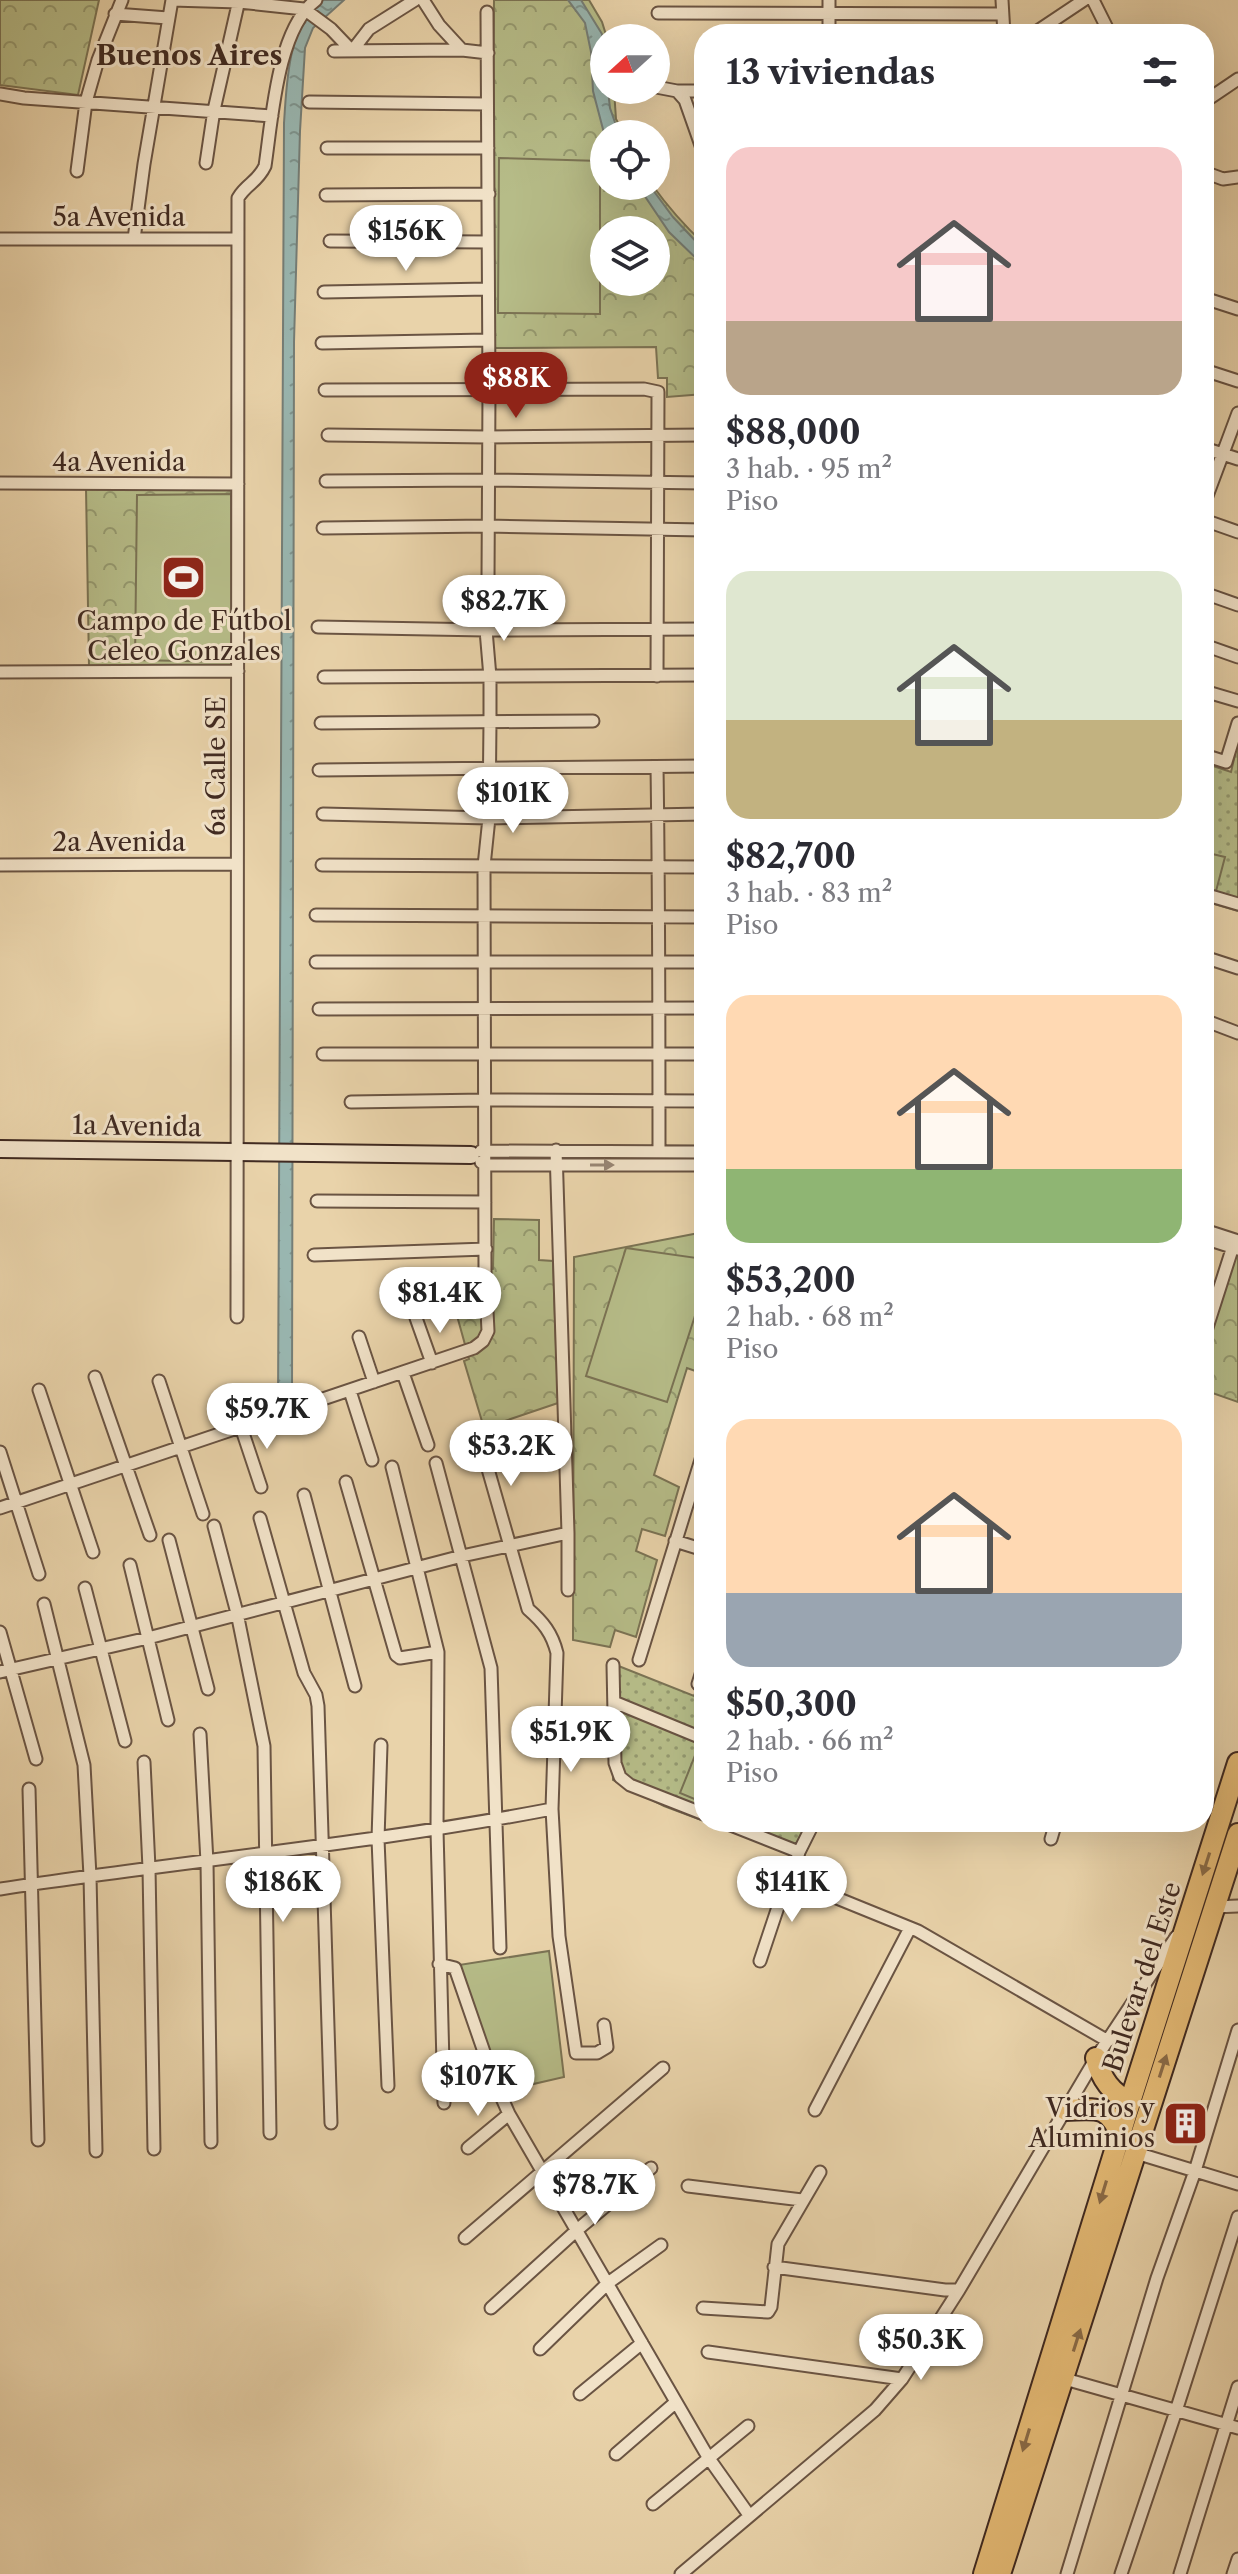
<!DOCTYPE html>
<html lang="es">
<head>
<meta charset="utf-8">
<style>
  :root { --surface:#fff; --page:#f2f2f3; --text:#2b2b33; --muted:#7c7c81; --accent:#8f2418 }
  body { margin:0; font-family:"Libre Caslon Text",serif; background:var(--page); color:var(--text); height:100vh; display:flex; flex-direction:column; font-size:30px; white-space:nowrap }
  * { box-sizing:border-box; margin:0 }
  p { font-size:26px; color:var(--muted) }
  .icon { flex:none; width:44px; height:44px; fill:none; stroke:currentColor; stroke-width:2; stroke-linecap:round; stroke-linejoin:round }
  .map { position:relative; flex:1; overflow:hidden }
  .details { position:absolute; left:694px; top:24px; width:520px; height:1808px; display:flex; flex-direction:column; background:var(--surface); border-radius:32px; box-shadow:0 8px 32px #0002 }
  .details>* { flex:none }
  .needle { width:52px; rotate:249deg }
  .buttons { position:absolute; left:590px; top:24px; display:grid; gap:16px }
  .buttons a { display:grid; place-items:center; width:80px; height:80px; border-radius:50%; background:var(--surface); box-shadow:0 8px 32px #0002; font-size:40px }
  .price { position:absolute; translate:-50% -68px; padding:0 18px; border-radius:28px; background:#fff; color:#222; font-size:26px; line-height:52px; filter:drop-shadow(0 2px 4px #0008) }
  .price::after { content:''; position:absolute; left:50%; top:48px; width:24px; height:18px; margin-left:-12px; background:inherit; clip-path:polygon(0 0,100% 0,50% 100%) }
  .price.active { background:var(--accent); color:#fff }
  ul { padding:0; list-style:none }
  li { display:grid; align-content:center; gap:16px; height:424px; padding:0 32px }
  li span { display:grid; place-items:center; height:248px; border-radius:24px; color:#555 }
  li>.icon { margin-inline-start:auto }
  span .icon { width:144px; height:144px; fill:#fffc; stroke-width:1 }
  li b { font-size:34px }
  h2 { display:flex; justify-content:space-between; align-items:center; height:96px; padding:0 32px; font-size:34px }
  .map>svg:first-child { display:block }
</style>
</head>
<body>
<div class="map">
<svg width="1238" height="2574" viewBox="0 0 1238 2574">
  <defs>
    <pattern id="forest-crowns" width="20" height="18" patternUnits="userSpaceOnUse" patternTransform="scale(2)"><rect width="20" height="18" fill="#b6bc88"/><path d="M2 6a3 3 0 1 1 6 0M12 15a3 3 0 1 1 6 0" fill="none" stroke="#95996f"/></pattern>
    <pattern id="park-dots" width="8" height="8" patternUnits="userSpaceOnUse" patternTransform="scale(2)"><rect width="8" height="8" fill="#b6bc88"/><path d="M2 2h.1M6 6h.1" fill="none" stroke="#95996f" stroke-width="1.8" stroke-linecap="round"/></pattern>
    <pattern id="water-ripples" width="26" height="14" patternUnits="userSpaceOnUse" patternTransform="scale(2)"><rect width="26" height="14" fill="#99b6b0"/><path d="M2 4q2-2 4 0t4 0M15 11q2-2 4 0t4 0" fill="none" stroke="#7e948f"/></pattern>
  </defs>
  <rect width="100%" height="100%" fill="#e9d3aa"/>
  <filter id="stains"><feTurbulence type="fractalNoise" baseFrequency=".0025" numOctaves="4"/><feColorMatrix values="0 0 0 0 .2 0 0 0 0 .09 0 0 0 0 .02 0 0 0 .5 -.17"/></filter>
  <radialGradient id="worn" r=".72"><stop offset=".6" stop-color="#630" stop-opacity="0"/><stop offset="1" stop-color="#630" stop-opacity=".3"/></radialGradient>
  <path fill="url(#forest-crowns)" stroke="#7b7354" stroke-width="2" fill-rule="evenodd" d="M0,0H99L78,95L0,85Z
    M494,0H589L602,22L607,38H604V90H614L616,119L624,134H604V186H653C668,207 685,226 704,244V394L667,397V378H658L656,347L491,348ZM604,230H656V282H604Z
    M238,487V668L89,666L86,488Z
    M494,1219L539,1220V1260L553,1261L558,1403L484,1428L464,1361L469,1359L446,1276L493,1269Z
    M704,1232V1374L687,1368L654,1475L679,1487L665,1536L642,1529L636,1551L657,1560L636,1637L615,1630L610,1647L573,1640L574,1257Z
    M1235,1252L1238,1253V1402L1204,1390V1350Z"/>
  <path fill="url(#park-dots)" stroke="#7b7354" stroke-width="2" d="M1238,742V911L1204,901V763L1231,772Z
    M616,1665L694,1696L704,1672V1821L664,1806L613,1780Z
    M706,1822H817L801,1858Z"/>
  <path fill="#b6bc88" stroke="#7b7354" stroke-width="2" d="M499,158L600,161V314L498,313Z
    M231,494L232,662L135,660L137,495Z
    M1204,852L1225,857L1215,895L1204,891Z
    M626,1248L704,1259V1288L667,1402L586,1376Z
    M700,1743L704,1745V1803L680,1793Z
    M549,1951L564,2077L503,2091L459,1965Z"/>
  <path fill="url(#water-ripples)" stroke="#757e77" stroke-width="2" d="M323,0H344L313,28L305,48L300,131L294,342L292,1399L278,1404L284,123C287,81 287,27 323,0Z
    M568,0H581L602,34L604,90H608L610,108L619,134L604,133L593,91L591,52L585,23Z
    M638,186H650L673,217L704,250V266L669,232Z"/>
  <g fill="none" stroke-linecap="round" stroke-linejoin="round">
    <defs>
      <path id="street" d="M172,0L239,2L304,9L331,29L352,51L369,29L415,0
        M423,0L439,25L462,50
        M1002,0L1004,34
        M1093,0L1110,34
        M658,13L1002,14
        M115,14L168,18
        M829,34V0
        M1033,34L1084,0
        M334,51L462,50L488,53
        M656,87L677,91L685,100L704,154
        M677,91H704
        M0,94L24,98L272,116
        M309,102L487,104
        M1204,102L1238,79
        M327,148H488
        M206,163L214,110L239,0
        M77,171L86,102L98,60L122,0
        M1204,172L1223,179L1238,177
        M326,195L489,194
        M0,239H238
        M134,239L144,164L172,0
        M330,241L488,242
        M324,292L488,289
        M1204,298L1238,309
        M322,343L488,340
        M1204,370L1238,381
        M325,390L644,389L658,392L657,676
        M328,435L487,437L704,435
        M1204,448L1238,459
        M326,481L488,480L704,483
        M0,483L238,484
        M1204,504L1238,413
        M1204,520L1238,532
        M323,528L487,526L704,530
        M1204,593L1238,605
        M318,627L486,630L704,629
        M1204,645L1238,657
        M0,672L238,671
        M324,677L704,675
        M1204,691L1238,701
        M321,723L593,721
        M1204,755L1226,762L1238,723
        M657,767C659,895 659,1023 659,1152
        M319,770L704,766
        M323,814L489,818L704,814
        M0,865L237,864
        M322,865L704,867
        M1204,894L1238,904
        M316,915L704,917
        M1204,957L1238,968
        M316,962H704
        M319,1009L704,1008
        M1204,1020L1238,1033
        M323,1054H704
        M351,1102L485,1100L704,1101
        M481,1151L704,1152
        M481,1162L485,1165H704
        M317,1201L485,1202
        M1204,1230L1238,1241
        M1204,1238L1238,1249
        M314,1255L486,1249
        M237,1317L238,198C247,183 257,183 265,166C272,120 277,29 316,0
        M416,1318L432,1363
        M359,1337L374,1382
        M1204,1337L1235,1240
        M403,1373L428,1445
        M95,1377L150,1535
        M159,1381L203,1514
        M39,1390L93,1552
        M350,1391L372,1460
        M241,1427L261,1487
        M480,1441L528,1609C543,1622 552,1633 557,1653L552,1809L559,1936L576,2053H597L607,2047L604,2025
        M0,1452L39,1574
        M436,1463L491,1668L500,1948
        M392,1467L438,1652L437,1830L444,2103
        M346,1482L396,1655L400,1658L438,1652
        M304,1495L355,1686
        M0,1508L474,1348L483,1341L488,1331L485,1271L484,866L489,818L490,722V677L486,630L488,581L489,390L487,12
        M260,1518L304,1673L316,1695L318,1706L331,2123
        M214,1526L237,1613L264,1746L270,2133
        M169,1540L208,1689
        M675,1541L704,1550
        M130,1565L168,1720
        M85,1588L125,1741
        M568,1590V1533
        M44,1604L84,1765L90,1876L96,2151
        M0,1632L36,1759
        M639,1660L704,1450
        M613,1665L615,1763L620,1777L630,1785L704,1814
        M0,1672L148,1638L462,1556L568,1533L556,1150
        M698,1684L704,1665
        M614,1702L704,1739
        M200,1734L207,1862L211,2142
        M381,1745L378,1839L388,2086
        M144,1762L149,1868L154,2149
        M29,1789L38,2140
        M723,1822L799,1852
        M814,1822L799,1852L794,1870L804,1883L817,1890L918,1931L1108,2041
        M1051,1839L1056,1822
        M0,1889C184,1861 369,1844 552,1809
        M1214,1907L1238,1906
        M760,1961L788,1877L794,1870
        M439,1964L455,1968L493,2078L509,2114L708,2457L749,2515
        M815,2110L910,1928
        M468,2148L509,2114
        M1136,2153L1238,2184
        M688,2186L802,2200
        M465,2238L663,2068
        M774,2267L945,2290H959
        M491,2308L577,2230L651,2168
        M703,2308L768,2312L771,2307L778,2244L820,2172
        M540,2349L608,2283L661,2245
        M708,2352L902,2379
        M1065,2379L1238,2428
        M580,2394L642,2343
        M616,2454L676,2402
        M653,2504L748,2426
        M681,2574L875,2410L902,2379L959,2290L1096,2058L1176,1937
        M1067,2574L1157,2278L1195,2171L1238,2030
        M1121,2574L1176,2411L1238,2217
        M1180,2574L1238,2387
        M1233,2574L1238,2559"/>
      <path id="secondary" d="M0,1149L471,1155"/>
      <path id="highway" d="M1096,2058C1101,2079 1111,2093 1130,2102
        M1066,2110C1097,2109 1108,2104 1121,2136
        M984,2574L1130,2102L1238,1763
        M1000,2574L1238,1834"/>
    </defs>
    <use href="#street" stroke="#6a5443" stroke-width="15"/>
    <use href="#secondary" stroke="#402a21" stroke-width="20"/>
    <use href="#highway" stroke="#402a21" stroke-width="24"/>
    <use href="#street" stroke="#f1e2c8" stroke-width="11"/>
    <use href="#secondary" stroke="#f1e2c8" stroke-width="16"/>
    <use href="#highway" stroke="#e4ba75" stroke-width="20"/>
  </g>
  <defs><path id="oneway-solid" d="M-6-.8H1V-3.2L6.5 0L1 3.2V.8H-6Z" transform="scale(2)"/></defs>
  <use fill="#988674" href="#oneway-solid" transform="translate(602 1165)"/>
  <g fill="#8a6b47">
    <use href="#oneway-solid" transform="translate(1206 1864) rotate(108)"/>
    <use href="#oneway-solid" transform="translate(1163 2066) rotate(-72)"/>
    <use href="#oneway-solid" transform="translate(1103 2192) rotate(107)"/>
    <use href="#oneway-solid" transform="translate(1077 2340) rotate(-72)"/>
    <use href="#oneway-solid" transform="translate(1026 2440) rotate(107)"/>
  </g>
  <defs>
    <symbol id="stadium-square" viewBox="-11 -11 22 22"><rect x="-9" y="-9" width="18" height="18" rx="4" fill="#8f2418" stroke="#f1e2c8"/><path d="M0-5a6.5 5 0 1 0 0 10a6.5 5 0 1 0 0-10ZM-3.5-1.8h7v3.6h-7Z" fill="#fff"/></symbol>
    <symbol id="building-square" viewBox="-11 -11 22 22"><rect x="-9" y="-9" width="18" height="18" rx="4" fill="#8f2418" stroke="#f1e2c8"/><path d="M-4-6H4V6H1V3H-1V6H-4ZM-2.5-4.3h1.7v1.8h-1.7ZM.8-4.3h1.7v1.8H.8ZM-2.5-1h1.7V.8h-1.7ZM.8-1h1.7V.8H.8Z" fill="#fff"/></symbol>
  </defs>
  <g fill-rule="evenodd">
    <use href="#stadium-square" x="158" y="552" width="51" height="51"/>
    <use href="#building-square" x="1160" y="2098" width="51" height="51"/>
  </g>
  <g text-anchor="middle" stroke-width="6" stroke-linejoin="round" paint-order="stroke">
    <g font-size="26" fill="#402a21" stroke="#f1e2c8">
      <text x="119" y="226">5a Avenida</text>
      <text x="119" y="471">4a Avenida</text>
      <text transform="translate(216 766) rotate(-90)" y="9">6a Calle SE</text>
      <text x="119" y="851">2a Avenida</text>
      <text transform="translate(137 1126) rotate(1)" y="9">1a Avenida</text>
      <text transform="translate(1142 1977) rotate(-72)" y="9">Bulevar del Este</text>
    </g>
    <g font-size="26" fill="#402a21" stroke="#f1e2c8">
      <text x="184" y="630">Campo de Fútbol<tspan x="184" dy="30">Celeo Gonzales</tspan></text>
      <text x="1155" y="2117" text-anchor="end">Vidrios y<tspan x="1155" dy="30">Aluminios</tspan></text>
    </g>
    <g font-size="28" font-weight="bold" fill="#402a21" stroke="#f1e2c8">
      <text x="189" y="65">Buenos Aires</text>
    </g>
  </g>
  <rect width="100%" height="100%" filter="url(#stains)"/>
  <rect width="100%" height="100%" fill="url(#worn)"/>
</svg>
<div class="buttons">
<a><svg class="needle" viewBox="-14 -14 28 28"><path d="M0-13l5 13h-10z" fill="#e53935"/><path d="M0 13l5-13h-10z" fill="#7c7c81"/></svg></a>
<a><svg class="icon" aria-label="locate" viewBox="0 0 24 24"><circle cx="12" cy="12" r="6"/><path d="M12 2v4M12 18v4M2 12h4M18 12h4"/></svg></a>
<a><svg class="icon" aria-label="layers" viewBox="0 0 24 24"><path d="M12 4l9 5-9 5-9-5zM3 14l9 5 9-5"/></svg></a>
</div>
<b class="price" style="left:406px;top:273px">$156K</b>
<b class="price active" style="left:516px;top:420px">$88K</b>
<b class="price" style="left:504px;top:643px">$82.7K</b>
<b class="price" style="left:513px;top:835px">$101K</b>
<b class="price" style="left:440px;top:1335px">$81.4K</b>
<b class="price" style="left:267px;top:1451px">$59.7K</b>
<b class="price" style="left:511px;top:1488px">$53.2K</b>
<b class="price" style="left:571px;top:1774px">$51.9K</b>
<b class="price" style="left:283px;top:1924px">$186K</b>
<b class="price" style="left:792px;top:1924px">$141K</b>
<b class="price" style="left:478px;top:2118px">$107K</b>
<b class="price" style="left:595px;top:2227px">$78.7K</b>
<b class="price" style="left:921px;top:2382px">$50.3K</b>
<section class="details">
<h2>13 viviendas<svg class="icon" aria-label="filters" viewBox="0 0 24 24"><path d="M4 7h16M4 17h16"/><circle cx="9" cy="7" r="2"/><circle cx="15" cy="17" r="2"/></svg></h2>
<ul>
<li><span style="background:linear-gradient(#f6c9c9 70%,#b9a48a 0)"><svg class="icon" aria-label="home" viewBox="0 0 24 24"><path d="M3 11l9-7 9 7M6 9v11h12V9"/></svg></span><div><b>$88,000</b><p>3 hab. · 95 m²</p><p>Piso</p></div></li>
<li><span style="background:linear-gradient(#dfe7d0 60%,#c2b280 0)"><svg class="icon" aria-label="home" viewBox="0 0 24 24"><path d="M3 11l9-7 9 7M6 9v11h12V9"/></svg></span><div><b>$82,700</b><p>3 hab. · 83 m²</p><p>Piso</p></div></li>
<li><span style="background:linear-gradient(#ffd9b3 70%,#8fb573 0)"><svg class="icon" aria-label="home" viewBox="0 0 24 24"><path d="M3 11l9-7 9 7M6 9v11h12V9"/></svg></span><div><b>$53,200</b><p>2 hab. · 68 m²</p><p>Piso</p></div></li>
<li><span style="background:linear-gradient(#ffd9b3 70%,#9aa5b1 0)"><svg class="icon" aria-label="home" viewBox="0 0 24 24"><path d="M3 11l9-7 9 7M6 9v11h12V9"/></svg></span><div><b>$50,300</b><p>2 hab. · 66 m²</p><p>Piso</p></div></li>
</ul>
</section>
</div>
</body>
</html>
